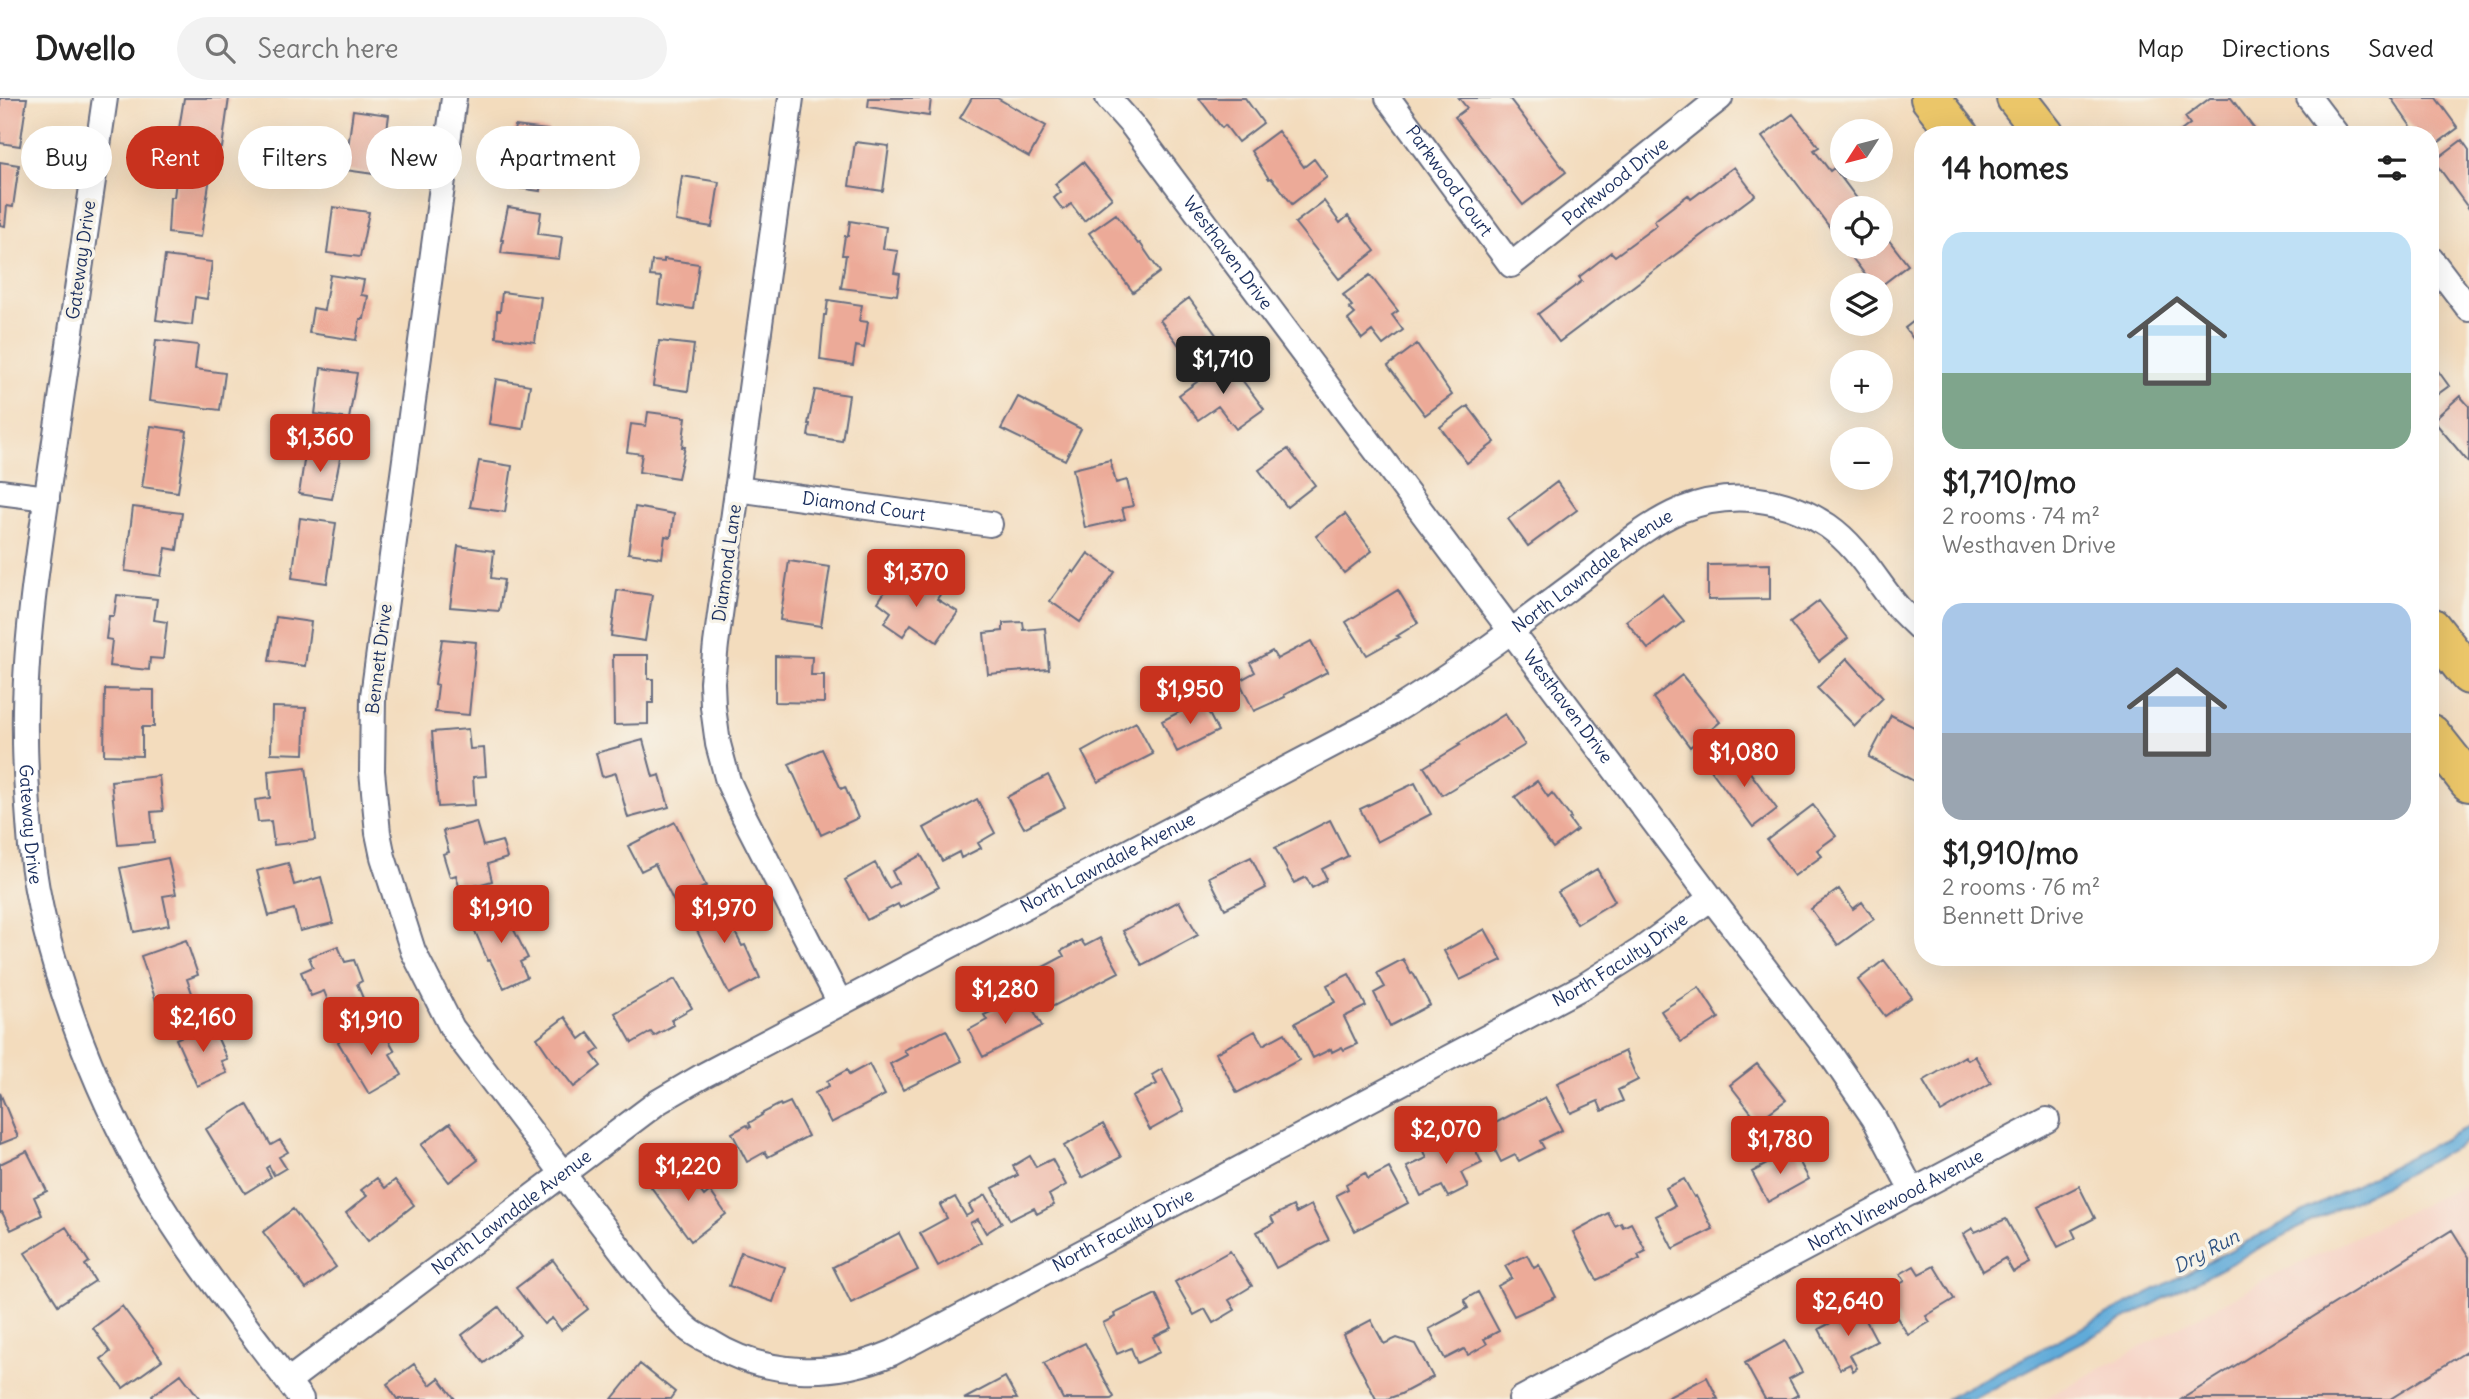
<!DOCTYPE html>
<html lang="en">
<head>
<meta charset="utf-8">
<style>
  :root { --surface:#fff; --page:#f2f2f2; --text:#222; --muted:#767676; --line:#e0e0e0; --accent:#c8321e }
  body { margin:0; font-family:Delius,sans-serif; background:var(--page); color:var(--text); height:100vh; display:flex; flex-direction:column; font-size:26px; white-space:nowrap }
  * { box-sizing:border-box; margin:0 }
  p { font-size:23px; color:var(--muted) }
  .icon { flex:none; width:38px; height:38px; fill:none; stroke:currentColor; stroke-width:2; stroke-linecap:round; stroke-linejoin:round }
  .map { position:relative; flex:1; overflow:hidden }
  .side { position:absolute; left:1914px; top:28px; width:525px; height:840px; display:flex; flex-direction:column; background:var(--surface); border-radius:28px; box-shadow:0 7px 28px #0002 }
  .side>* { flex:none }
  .hud { position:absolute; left:21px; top:28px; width:665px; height:63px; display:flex; gap:14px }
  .needle { width:46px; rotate:234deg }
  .buttons { position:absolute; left:1830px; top:21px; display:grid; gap:14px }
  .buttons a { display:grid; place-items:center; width:63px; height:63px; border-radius:50%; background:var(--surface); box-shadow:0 7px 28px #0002; font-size:35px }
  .price { position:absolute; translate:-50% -60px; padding:0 16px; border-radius:7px; background:var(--accent); color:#fff; font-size:23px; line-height:46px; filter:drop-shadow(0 2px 4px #0008) }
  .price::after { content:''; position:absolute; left:50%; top:42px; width:21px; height:16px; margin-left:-10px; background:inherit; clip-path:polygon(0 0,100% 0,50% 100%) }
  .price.on { background:#222; color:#fff }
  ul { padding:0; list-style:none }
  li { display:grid; align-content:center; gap:14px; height:371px; padding:0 28px }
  li span { display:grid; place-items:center; height:217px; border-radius:21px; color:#555 }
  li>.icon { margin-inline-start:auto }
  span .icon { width:126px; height:126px; fill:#fffc; stroke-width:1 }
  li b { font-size:30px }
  h2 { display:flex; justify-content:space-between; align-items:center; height:84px; padding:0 28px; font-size:30px }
  .pill { padding:0 24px; border-radius:32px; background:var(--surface); box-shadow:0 7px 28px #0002; font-size:24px; line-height:63px }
  .pill.on { background:var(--accent); color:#fff }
  header { display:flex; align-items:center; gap:42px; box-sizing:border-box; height:98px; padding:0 35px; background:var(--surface); border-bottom:2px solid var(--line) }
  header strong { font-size:33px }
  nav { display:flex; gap:38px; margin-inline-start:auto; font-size:24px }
  .search { width:490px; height:63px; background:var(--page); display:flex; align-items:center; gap:18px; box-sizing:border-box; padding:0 24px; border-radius:38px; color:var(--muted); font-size:26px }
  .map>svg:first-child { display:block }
</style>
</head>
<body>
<header>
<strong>Dwello</strong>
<div class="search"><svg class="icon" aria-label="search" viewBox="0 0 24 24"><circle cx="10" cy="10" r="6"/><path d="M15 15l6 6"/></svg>Search here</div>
<nav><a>Map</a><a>Directions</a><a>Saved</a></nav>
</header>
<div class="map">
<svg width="2469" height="1301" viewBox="0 0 2469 1301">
  <rect width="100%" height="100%" fill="#f7f3e8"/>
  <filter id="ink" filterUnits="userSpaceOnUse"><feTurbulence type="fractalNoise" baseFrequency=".0143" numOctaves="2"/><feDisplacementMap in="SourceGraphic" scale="14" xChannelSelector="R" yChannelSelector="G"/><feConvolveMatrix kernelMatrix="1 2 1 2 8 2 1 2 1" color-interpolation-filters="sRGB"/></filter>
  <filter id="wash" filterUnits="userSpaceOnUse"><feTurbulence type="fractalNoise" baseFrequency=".00686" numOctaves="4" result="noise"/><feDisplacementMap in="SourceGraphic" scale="28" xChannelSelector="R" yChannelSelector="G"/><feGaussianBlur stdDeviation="1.57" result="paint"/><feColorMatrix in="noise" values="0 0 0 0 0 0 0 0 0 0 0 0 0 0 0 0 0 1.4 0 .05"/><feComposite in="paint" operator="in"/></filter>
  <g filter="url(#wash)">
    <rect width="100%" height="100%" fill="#f3dcbd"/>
    <path fill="#f6d2c4" d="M2469,1085V1301H2043L2297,1166Z"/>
    <path fill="#61abd9" stroke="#3e6d9c" stroke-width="2" d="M2469,1028V1042L2384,1088L2308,1125L1973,1301H1945Z"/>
    <g id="blocks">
      <path fill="#ecaa98" d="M0,0H27L20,48L0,45Z
        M184,0H229L222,50L177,43Z
        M869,0H931L929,18L868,9Z
        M972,0H997L1046,28L1029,59L960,20Z
        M1199,0H1245L1263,25L1238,44L1225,27L1222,30Z
        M1459,0H1509L1566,74L1523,107L1455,19L1467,10Z
        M2210,0H2231L2259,37H2184L2181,33L2190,26L2185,19Z
        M2391,0H2436L2458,30L2431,50V37H2417Z
        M353,12L389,17L381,77L345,72Z
        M1793,16L1819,49L1814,52L1830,73L1834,70L1864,110H1843V147L1762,39Z
        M515,28L548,32L540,93L504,88Z
        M1278,33L1304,69L1314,61L1327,79L1292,106L1279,89L1271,80L1269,81L1251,53Z
        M2462,42L2469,52V111L2434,63Z
        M855,44L889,48L883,93L849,88Z
        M0,64L19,67L13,109L7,108L5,128L0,127Z
        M1083,64L1112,100L1084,123L1071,106L1063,112L1054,100L1061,94L1055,86Z
        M1734,69L1755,97L1559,244L1538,216L1582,183L1579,179L1611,154L1615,158L1657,127L1654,123L1688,97L1691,101Z
        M177,74L210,79L201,139L168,135L170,99H174Z
        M682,78L719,84L712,129L676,123Z
        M1324,103L1340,125L1348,118L1375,153L1339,181L1295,125Z
        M333,109L369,114L360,159L327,155Z
        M508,109L541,114L538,136L562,139L559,161L501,155L503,142H501Z
        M1116,116L1138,146L1140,145L1160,174L1133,194L1089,135Z
        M850,123L886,129L883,151L898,153L894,175L900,176L897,197L841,190L846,157H842L845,138H848Z
        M1881,132L1908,167L1882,187H1873L1844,149H1881Z
        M165,158L212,164L207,201L195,199L192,227L156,222Z
        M664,161L699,166L693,211L658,206L661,179L650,178L652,163L664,164Z
        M330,177L364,182L361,197L368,198L364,221H360L356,242L309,235L313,210L324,212Z
        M1370,177L1398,213L1392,217L1403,232L1383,247L1372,233L1362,241L1348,222L1355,216L1349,210L1352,208L1343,197Z
        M502,194L541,199L535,244L496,239L497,213H500Z
        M1189,200L1217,238L1188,259L1160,222Z
        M828,202L862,207L859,223L868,224L864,250L856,248L853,267L820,262L824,217H826Z
        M1923,216V254L1905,230Z
        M156,242L198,247L195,271L225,275L220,312L149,303Z
        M659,243L694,247L688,293L653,288Z
        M1417,246L1452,297L1425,317L1388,268Z
        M1227,262L1264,311L1236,331L1218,308L1198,322L1179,297Z
        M2431,263L2449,288L2431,301Z
        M321,270L357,275L349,321L315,316Z
        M496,281L530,287L523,331L489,326Z
        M815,292L849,297L842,343L808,338L810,326H808Z
        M2460,298L2469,308V365L2433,322Z
        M1018,299L1081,331L1065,362L1001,331Z
        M1468,308L1495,344L1467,365L1440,329Z
        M648,314L686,319L682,349H685L678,380L639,374L642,356L627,354L631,326L646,328Z
        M151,328L187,333L178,394L142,389Z
        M306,350L341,356L332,401L299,396Z
        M1288,351L1315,387L1287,409L1259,372Z
        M1110,362L1116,385L1127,382L1133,408L1122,410L1125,421L1085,430L1073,371Z
        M479,363L512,368L505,414L470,409Z
        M1557,384L1577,412L1528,448L1508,421Z
        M133,409L182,415L177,452L166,450L161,478L125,473Z
        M635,409L674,416L671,439L665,438L662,460L628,455Z
        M1345,416L1372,453L1344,475L1316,438Z
        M300,420L336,425L327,485L292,480Z
        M458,448L494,453L491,480L504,482L499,513L450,509Z
        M1088,455L1115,474L1080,524L1050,503L1072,473L1074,475Z
        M789,463L830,469L821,528L780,522Z
        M1770,466V501L1708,502V467Z
        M896,477L916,491L922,482L941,495L937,501L958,514L937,544L911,526L903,538L884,525L891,514L878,504Z
        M617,492L652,497L645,543L611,538Z
        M1398,492L1418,525L1397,538L1399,539L1367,557L1346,524Z
        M1662,496L1684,523L1648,551L1626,523Z
        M117,497L157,501L154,522L167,524L163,561L150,560L149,572L109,568L112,542L106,541L109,518H114Z
        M1819,503L1848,540L1819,563L1790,525Z
        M276,519L311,524L305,568L269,563Z
        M1023,524L1024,532L1045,530L1049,571L988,576L984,535L1003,533V525Z
        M442,541L476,544L469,617L435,614L438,587L435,586Z
        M1311,543L1327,574L1284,597L1285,599L1254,613L1239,583L1255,574L1250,565L1272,553L1277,561Z
        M613,557H648V581H653V605H648V626L614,627Z
        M775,558L812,559L811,577H824V605L775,604Z
        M1847,560L1883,600L1855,628L1817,590Z
        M1682,577L1720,624L1690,649L1653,600Z
        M105,591L154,592V629H142V658L104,657Z
        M1202,602L1218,633L1177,654L1162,623Z
        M272,609L306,610L304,656L271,655Z
        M1505,616L1525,647L1442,697L1424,669L1460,647L1458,646Z
        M1891,617L1918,631L1916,634L1923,638V688L1869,659Z
        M1136,624L1153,656L1098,684L1082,654Z
        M468,631L470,651L484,650L486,678L473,679L475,707L438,709L432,634Z
        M643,642L653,679L660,677L669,709L628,720L616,675L602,679L596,655Z
        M822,651L841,691L845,689L858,720L821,737L789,666Z
        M1735,654L1777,711L1753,729L1711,672Z
        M306,669L315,742L274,747L271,723L258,724L255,702L270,700L268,673Z
        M1048,677L1065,709L1024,730L1007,699Z
        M159,678L163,713L151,714L154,744L118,747L111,683Z
        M1537,683L1548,699L1552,695L1571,720L1569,721L1577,732L1553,750L1515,699Z
        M1415,685L1431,716L1377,744L1360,711Z
        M977,701L995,735L978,745L981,750L961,760L959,754L942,763L924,730Z
        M1813,707L1836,738L1817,752L1822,758L1794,778L1767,742Z
        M1330,722L1348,758L1322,771L1326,779L1325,783L1312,790L1306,779L1294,785L1275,750Z
        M476,724L483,748L502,743L507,760L488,766L492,783L460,792L456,777L450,779L443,756L449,754L443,733Z
        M675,724L706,788L674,804L655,766L641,773L628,748Z
        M921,757L939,789L900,810L898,806L867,822L845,782L875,765L889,790L898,785L892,773Z
        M1251,759L1266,790L1225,811L1209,779Z
        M168,760L176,796L163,798L169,827L134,834L120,770Z
        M288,765L294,787L321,779L333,825L300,833L294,811L269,818L257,773Z
        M1597,771L1615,803L1577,826L1558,794Z
        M1839,791L1853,811L1862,804L1874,821L1838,847L1811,811Z
        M717,798L742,848L745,847L760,880L729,896L687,813Z
        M1179,803L1198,837L1142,867L1123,833Z
        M501,806L528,860L520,864L527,879L504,890L490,862L488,863L470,822Z
        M1485,831L1502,862L1460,882L1444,853Z
        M1100,840L1119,874L1048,911L1030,876L1064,858L1061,853L1081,842L1085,848Z
        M186,842L198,877L187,881L197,909L162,921L141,858Z
        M338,848L345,864L354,862L362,883L357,886L365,905L334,918L324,893L311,898L301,874L313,869L309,859Z
        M1403,861L1411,876L1413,875L1430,907L1390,928L1374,895L1385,889L1377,875Z
        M1884,862L1912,899L1885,918L1858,882Z
        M1349,876L1366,908L1344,919L1357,946L1344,952L1342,949L1332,954L1331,951L1313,960L1295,925L1335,904L1327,887Z
        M675,881L692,910L671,922L674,927L654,938L651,934L632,945L615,915Z
        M1699,889L1719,920L1681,944L1661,913Z
        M1026,898L1042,928L983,959L969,932L987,922L984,917Z
        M565,919L580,941L588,935L600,951L592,956L601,968L574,989L557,967L556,968L537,940Z
        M371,924L379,936L384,934L395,953L390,956L402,977L369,996L338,944Z
        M211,925L227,961L221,963L227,975L197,988L176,941Z
        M946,932L962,963L903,992L890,966L907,957L904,952Z
        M1255,933L1263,947L1285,935L1299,962L1237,995L1216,955Z
        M1625,953L1638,982L1618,992L1623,1003L1602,1013L1598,1003L1571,1015L1557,985Z
        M1965,958L1968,962L1975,958L1991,985L1941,1014L1923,983Z
        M869,966L885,997L831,1025L815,995L829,988L827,983L847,972L849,977Z
        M1757,966L1786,1002L1758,1023L1730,987Z
        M1162,971L1184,1013L1150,1032L1132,999L1157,986L1152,977Z
        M0,995L18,1039L0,1046Z
        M1545,999L1562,1032L1540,1043L1544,1050L1519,1063L1515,1057L1501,1064L1484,1031Z
        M790,1004L808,1038L768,1059L765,1054L747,1064L732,1035L747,1027L749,1030L751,1029L749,1025L762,1017L761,1016L780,1006L781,1008Z
        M247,1006L271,1047L280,1042L288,1054L279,1059L286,1070L274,1077L269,1068L266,1070L271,1079L245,1095L206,1031Z
        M450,1025L478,1062L449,1084L421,1047Z
        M1103,1026L1121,1059L1082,1080L1064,1048Z
        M1466,1033L1482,1065L1461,1075L1468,1089L1448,1099L1442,1088L1421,1098L1407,1069L1427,1060L1424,1053Z
        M1793,1052L1809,1081L1768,1104L1752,1074Z
        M27,1053L47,1093L34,1099L42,1117L11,1132L2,1114L0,1115V1066Z
        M1030,1058L1036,1069L1052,1061L1066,1087L1049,1097L1054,1107L1037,1116L1034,1110L1010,1122L993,1090L1018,1077L1013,1068Z
        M681,1067L704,1098L710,1093L726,1116L691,1143L651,1089Z
        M1389,1070L1408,1105L1355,1133L1336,1097L1348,1091L1346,1086L1365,1075L1368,1081Z
        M377,1080L385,1090L395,1082L414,1107L368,1143L346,1115L367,1098L361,1092Z
        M1684,1081L1694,1099L1696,1098L1713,1131L1673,1151L1656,1118L1675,1108L1666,1090Z
        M2079,1088L2095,1120L2072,1132L2076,1140L2058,1149L2038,1109Z
        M986,1097L1002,1125L986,1135L978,1121L970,1125L981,1144L938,1168L920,1135L947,1120L940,1107L955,1099L966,1118L973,1114L969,1107Z
        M1311,1107L1329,1142L1276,1170L1257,1134L1274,1125L1271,1119L1293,1108L1296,1115Z
        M293,1111L336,1169L306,1191L263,1134Z
        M1608,1115L1615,1128L1621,1125L1623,1129L1631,1125L1646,1153L1638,1157L1640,1161L1597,1182L1573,1134Z
        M2006,1121L2030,1165L2013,1174L2005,1160L1983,1173L1963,1136L1973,1130L1975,1134Z
        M66,1129L89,1164L85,1167L95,1183L58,1207L25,1155Z
        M2452,1132L2469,1159V1252L2390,1301H2182Z
        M899,1135L918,1172L851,1205L833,1169Z
        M1230,1153L1252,1188L1229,1202L1235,1212L1213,1225L1205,1211L1194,1217L1175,1184Z
        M741,1154L785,1169L773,1204L729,1188Z
        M1527,1157L1534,1170L1539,1167L1556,1199L1514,1218L1498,1188L1512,1180L1505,1168Z
        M553,1162L588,1211L561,1232L552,1220L544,1226L516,1190Z
        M1914,1168L1919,1176L1934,1168L1954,1201L1926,1218L1930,1224L1908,1237L1882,1196L1905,1183L1900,1176Z
        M1478,1194L1499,1233L1484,1241L1487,1246L1468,1257L1464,1251L1445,1261L1429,1231L1468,1210L1464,1202Z
        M1156,1196L1172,1230L1153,1239L1160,1254L1137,1265L1131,1250L1117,1256L1103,1225L1115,1219L1114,1216Z
        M122,1208L162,1262L123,1290L101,1261L110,1254L93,1230Z
        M499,1209L520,1237L484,1265L462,1237Z
        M1861,1213L1877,1243L1850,1257L1857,1270L1853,1273L1850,1266L1840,1271L1819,1231L1838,1221L1839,1225Z
        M1371,1222L1384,1246L1397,1240L1415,1246L1433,1279L1401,1296L1387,1301H1376L1343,1237Z
        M1785,1243L1802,1274L1789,1281L1798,1297L1790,1301H1765L1745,1265Z
        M1085,1245L1114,1299L1111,1301H1063L1044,1265Z
        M414,1266L430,1287L439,1280L455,1301H397L387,1286Z
        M640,1266L675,1294L670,1301H612Z
        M181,1276L200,1301H154L152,1298Z
        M1005,1279L1017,1301H964Z
        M1707,1279L1718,1301H1665Z"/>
    </g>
  </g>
  <g filter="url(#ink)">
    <use href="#blocks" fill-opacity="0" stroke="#676c7f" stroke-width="2"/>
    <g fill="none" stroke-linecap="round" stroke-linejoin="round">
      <defs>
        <g id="minor">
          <path id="s1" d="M105,0C89,110 73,219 57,329C43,428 23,539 25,638C25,675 28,712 31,749C42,858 94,991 149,1087C192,1162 249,1231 301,1301"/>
          <path id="s2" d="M454,0L373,598L372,673L378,735L383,759L413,853L452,930L660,1203C669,1212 678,1222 687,1230C693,1236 702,1240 710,1244C765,1279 833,1280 892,1255L1584,888L1641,852L1711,800"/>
          <path d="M791,0L716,546L712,584L713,609L718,646L728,683L744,718L840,905"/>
          <path id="s3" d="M1108,0L1132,27L1711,800L1829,954L1874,1020L1913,1094"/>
          <path id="s4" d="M1388,0L1511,167L1720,0"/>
          <path d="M2309,0L2337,37"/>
          <path d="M2431,161L2469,211"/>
          <path id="s5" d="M737,391L990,426"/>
          <path d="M0,394L47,400"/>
          <path id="s6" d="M288,1283L658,1004L704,977L1381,621C1450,580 1513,532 1577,484C1610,459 1643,428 1681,412C1730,392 1785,399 1828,428C1858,449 1874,480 1897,508C1905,517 1915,526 1923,534"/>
          <path id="s7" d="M1521,1301L2047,1022"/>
        </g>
        <path id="primary" d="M1930,0L1959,37
          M2016,0L2045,37
          M2431,529L2469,577
          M2431,636L2469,684"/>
      </defs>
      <use href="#minor" stroke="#676c7f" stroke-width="28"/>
      <use href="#primary" stroke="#676c7f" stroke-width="42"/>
      <use href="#minor" stroke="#fff" stroke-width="24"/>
      <use href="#primary" stroke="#ebc669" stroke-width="38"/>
    </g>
  </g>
  <g text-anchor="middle" stroke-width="7" stroke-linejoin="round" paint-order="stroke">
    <g font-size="18" fill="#1b2f5e" stroke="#f7f3e8">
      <text dy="6" stroke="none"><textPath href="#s4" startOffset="103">Parkwood Court</textPath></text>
      <text dy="6" stroke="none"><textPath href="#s4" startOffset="341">Parkwood Drive</textPath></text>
      <text dy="6" stroke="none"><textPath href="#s3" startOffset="196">Westhaven Drive</textPath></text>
      <text transform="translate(81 162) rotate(-82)" y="6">Gateway Drive</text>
      <text dy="6" stroke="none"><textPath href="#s5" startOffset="128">Diamond Court</textPath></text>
      <text transform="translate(727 465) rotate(-82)" y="6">Diamond Lane</text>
      <text dy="6" stroke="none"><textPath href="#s6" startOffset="1540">North Lawndale Avenue</textPath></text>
      <text transform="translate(379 561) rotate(-83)" y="6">Bennett Drive</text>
      <text dy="6" stroke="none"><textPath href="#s3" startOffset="763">Westhaven Drive</textPath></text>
      <text dy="6" stroke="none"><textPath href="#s1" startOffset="732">Gateway Drive</textPath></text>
      <text dy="6" stroke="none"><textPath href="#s6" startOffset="973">North Lawndale Avenue</textPath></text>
      <text dy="6" stroke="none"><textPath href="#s2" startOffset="2376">North Faculty Drive</textPath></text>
      <text dy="6" stroke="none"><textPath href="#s7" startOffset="424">North Vinewood Avenue</textPath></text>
      <text dy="6" stroke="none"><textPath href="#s6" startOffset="280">North Lawndale Avenue</textPath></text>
      <text dy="6" stroke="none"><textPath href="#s2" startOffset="1810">North Faculty Drive</textPath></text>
    </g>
    <g font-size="19" font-style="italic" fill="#305483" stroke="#f7f3e8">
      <text transform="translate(2206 1153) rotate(-28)" y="7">Dry Run</text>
    </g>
  </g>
</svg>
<div class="buttons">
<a><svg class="needle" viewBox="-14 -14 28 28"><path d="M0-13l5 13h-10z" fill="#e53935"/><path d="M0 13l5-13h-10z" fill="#767676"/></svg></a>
<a><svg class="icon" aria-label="locate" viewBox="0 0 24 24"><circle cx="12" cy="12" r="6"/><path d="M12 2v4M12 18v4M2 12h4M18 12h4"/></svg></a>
<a><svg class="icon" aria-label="layers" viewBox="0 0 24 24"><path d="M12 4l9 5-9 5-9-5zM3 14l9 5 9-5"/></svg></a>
<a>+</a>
<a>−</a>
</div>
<b class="price on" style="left:1223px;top:298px">$1,710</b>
<b class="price" style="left:320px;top:376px">$1,360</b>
<b class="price" style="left:916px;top:511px">$1,370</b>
<b class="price" style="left:1190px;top:628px">$1,950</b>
<b class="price" style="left:1744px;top:691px">$1,080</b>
<b class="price" style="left:501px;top:847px">$1,910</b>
<b class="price" style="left:724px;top:847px">$1,970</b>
<b class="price" style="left:1005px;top:928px">$1,280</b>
<b class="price" style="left:203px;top:956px">$2,160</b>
<b class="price" style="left:371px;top:959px">$1,910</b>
<b class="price" style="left:1446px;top:1068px">$2,070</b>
<b class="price" style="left:1780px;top:1078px">$1,780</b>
<b class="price" style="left:688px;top:1105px">$1,220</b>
<b class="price" style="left:1848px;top:1240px">$2,640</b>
<div class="hud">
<a class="pill">Buy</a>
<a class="pill on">Rent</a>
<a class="pill">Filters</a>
<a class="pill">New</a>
<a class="pill">Apartment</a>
</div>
<section class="side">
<h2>14 homes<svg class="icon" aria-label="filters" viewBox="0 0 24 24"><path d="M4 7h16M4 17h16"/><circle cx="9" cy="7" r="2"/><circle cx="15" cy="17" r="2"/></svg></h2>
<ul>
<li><span style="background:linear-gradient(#bfe0f5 65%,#7fa58c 0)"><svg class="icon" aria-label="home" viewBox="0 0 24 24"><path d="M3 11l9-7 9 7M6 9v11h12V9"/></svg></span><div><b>$1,710/mo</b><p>2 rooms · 74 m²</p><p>Westhaven Drive</p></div></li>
<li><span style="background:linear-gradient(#a9c7e8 60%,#9aa5b1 0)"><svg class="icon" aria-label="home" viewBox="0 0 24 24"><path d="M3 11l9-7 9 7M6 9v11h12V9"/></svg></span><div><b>$1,910/mo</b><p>2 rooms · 76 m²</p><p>Bennett Drive</p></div></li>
</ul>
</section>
</div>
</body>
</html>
